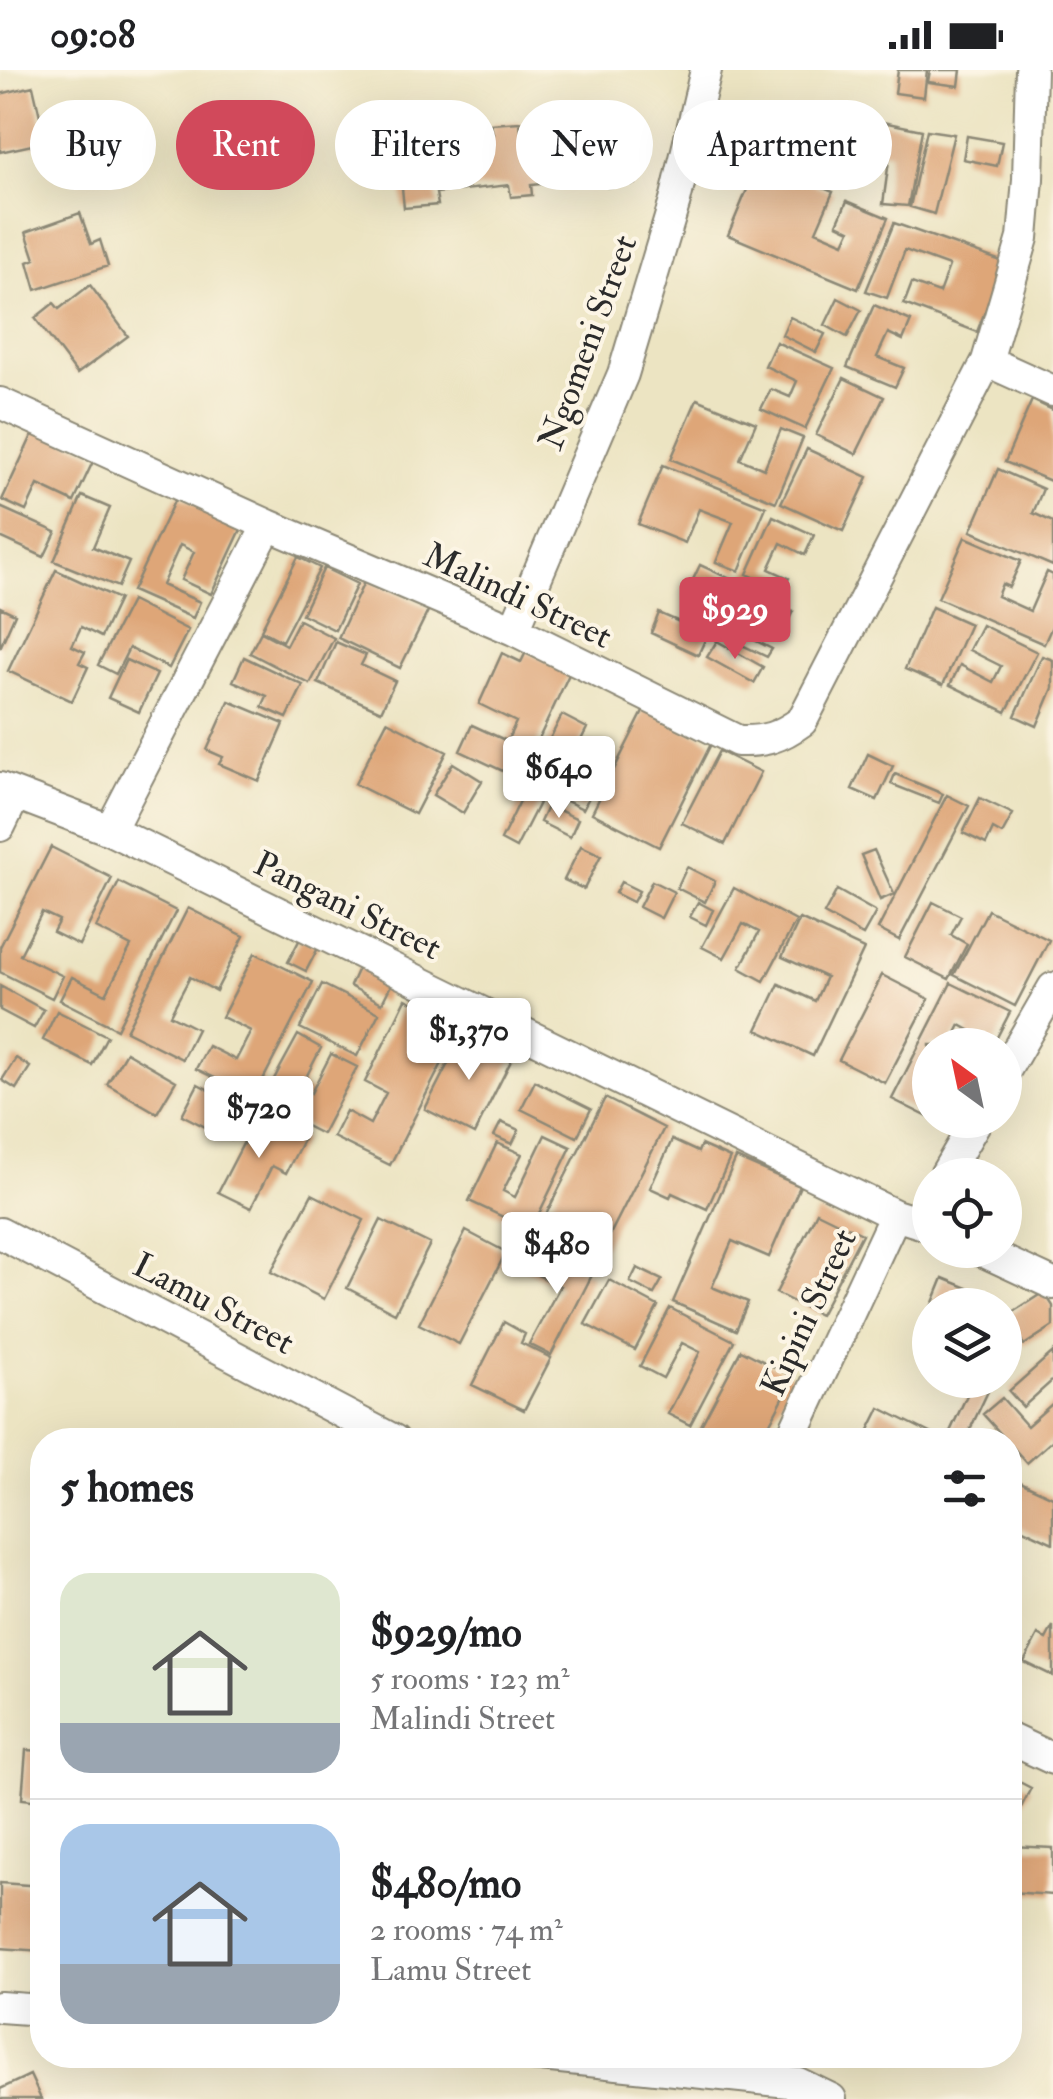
<!DOCTYPE html>
<html lang="en">
<head>
<meta charset="utf-8">
<style>
  :root { --surface:#fff; --page:#f6f6f6; --text:#202124; --muted:#757577; --line:#e0e0e0; --accent:#d1495b }
  body { margin:0; font-family:"IM FELL Double Pica",serif; background:var(--page); color:var(--text); height:100vh; display:flex; flex-direction:column; font-size:38px; white-space:nowrap }
  * { box-sizing:border-box; margin:0 }
  p { font-size:32px; color:var(--muted) }
  .icon { flex:none; width:55px; height:55px; fill:none; stroke:currentColor; stroke-width:2; stroke-linecap:round; stroke-linejoin:round }
  .map { position:relative; flex:1; overflow:hidden }
  .sheet { position:absolute; left:30px; top:1358px; width:992px; height:640px; display:flex; flex-direction:column; background:var(--surface); border-radius:40px; box-shadow:0 10px 40px #0002 }
  .sheet>* { flex:none }
  .banner { position:absolute; left:30px; top:30px; width:995px; height:90px; display:flex; gap:20px }
  .needle { width:65px; rotate:327deg }
  .controls { position:absolute; left:912px; top:958px; display:grid; gap:20px }
  .controls a { display:grid; place-items:center; width:110px; height:110px; border-radius:50%; background:var(--surface); box-shadow:0 10px 40px #0002; font-size:50px }
  .price { position:absolute; translate:-50% -85px; padding:0 22px; border-radius:10px; background:#fff; color:#222; font-size:32px; line-height:65px; filter:drop-shadow(0 2px 5px #0008) }
  .price::after { content:''; position:absolute; left:50%; top:60px; width:30px; height:22px; margin-left:-15px; background:inherit; clip-path:polygon(0 0,100% 0,50% 100%) }
  .price.selected { background:var(--accent); color:#fff }
  ul { padding:0; list-style:none }
  li { display:flex; align-items:center; gap:30px; height:250px; padding:0 30px }
  li+li { border-top:2px solid var(--line) }
  li span { display:grid; place-items:center; flex:none; width:280px; height:200px; border-radius:30px; color:#555 }
  li>.icon { margin-inline-start:auto }
  span .icon { width:120px; height:120px; fill:#fffc; stroke-width:1 }
  li b { font-size:42px }
  h2 { display:flex; justify-content:space-between; align-items:center; height:120px; padding:0 30px; font-size:42px }
  .tag { padding:0 35px; border-radius:45px; background:var(--surface); box-shadow:0 10px 40px #0002; font-size:35px; line-height:90px }
  .tag.selected { background:var(--accent); color:#fff }
  .status { display:flex; justify-content:space-between; align-items:center; height:70px; padding:0 50px; background:var(--surface); direction:ltr }
  .status svg { height:28px; fill:currentColor }
  .map>svg:first-child { display:block }
</style>
</head>
<body>
<div class="status"><b>09:08</b><svg viewBox="0 0 49 12"><path d="M0 12V9h3v3zM5 12V6h3v6zM10 12V3h3v9zM15 12V0h3v12zM26 1h20v11H26zM47 4h2v5h-2z"/></svg></div>
<div class="map">
<svg width="1053" height="2029" viewBox="0 0 1053 2029">
  <rect width="100%" height="100%" fill="#fcf5e5"/>
  <filter id="ink" filterUnits="userSpaceOnUse"><feTurbulence type="fractalNoise" baseFrequency=".01" numOctaves="2"/><feDisplacementMap in="SourceGraphic" scale="20" xChannelSelector="R" yChannelSelector="G"/><feConvolveMatrix kernelMatrix="1 2 1 2 8 2 1 2 1" color-interpolation-filters="sRGB"/></filter>
  <filter id="wash" filterUnits="userSpaceOnUse"><feTurbulence type="fractalNoise" baseFrequency=".0048" numOctaves="4" result="noise"/><feDisplacementMap in="SourceGraphic" scale="40" xChannelSelector="R" yChannelSelector="G"/><feGaussianBlur stdDeviation="2.25" result="paint"/><feColorMatrix in="noise" values="0 0 0 0 0 0 0 0 0 0 0 0 0 0 0 0 0 1.4 0 .05"/><feComposite in="paint" operator="in"/></filter>
  <g filter="url(#wash)">
    <rect width="100%" height="100%" fill="#ece4c2"/>
    <g id="blocks">
      <path fill="#dea678" d="M898,0H927L924,27L895,23Z
        M930,0H961L959,16L928,12Z
        M33,16L46,72L0,82V24Z
        M628,40L635,114L607,117L606,107L531,115L532,125L511,127L509,115L436,123L438,135L404,138L396,58L434,54L436,69L493,64L491,54L520,52L521,63L600,54L599,42Z
        M853,46L922,60L908,136L883,134L890,83L850,75Z
        M927,60L954,64L934,144L910,137Z
        M967,66L1002,72L997,96L963,89Z
        M759,91L833,122L816,161L844,173L850,160L837,154L847,131L888,148L858,219L728,165Z
        M80,143L91,174L100,170L108,196L36,220L28,192L35,189L26,162Z
        M894,153L1004,192L977,262L904,234L912,213L939,223L949,196L905,180L887,228L866,221Z
        M90,215L128,266L77,304L35,248L54,233L59,239Z
        M838,228L861,240L847,267L825,255Z
        M874,235L911,251L903,270L888,263L877,287L904,298L895,317L847,297Z
        M790,247L825,264L816,282L782,265Z
        M776,272L834,298L805,359L761,339L771,319L790,327L797,311L765,296Z
        M844,308L884,327L856,384L816,365Z
        M697,329L756,353L740,389L764,399L781,359L803,368L776,432L671,389Z
        M1032,330L1053,340V412L1005,392Z
        M36,357L96,385L74,432L38,415L26,441L2,430Z
        M807,379L868,407L843,461L781,433Z
        M663,395L766,437L739,501L716,492L733,452L699,439L685,473L638,454Z
        M998,399L1043,419L1033,443L1053,452V496L971,461Z
        M177,425L243,455L211,524L181,510L194,482L180,475L162,515L200,532L193,548L132,521Z
        M82,426L110,438L93,477L129,492L118,517L54,491Z
        M0,437L56,462L44,487L0,467Z
        M773,446L814,465L805,485L781,473L769,499L789,508L783,521L747,504Z
        M965,467L1021,491L1009,517L1002,514L997,526L1030,541L1047,502L1053,505V554L1044,574L938,528Z
        M298,487L320,498L282,571L261,560Z
        M700,495L733,510L698,585L651,563L659,543L684,554L701,519L691,514Z
        M324,498L357,514L335,560L302,544Z
        M56,500L119,529L101,567L81,557L72,576L85,582L79,593L88,597L72,631L8,601Z
        M366,508L429,539L400,598L338,568Z
        M752,522L793,541L785,558L761,546L750,568L772,579L767,587L729,569Z
        M131,531L188,560L169,598L129,578L116,604L98,595Z
        M0,537L15,544L0,578Z
        M932,537L970,554L943,615L905,599Z
        M299,550L334,568L310,614L250,583L261,562L286,575Z
        M982,555L1037,582L1006,642L950,615L960,595L993,612L1001,596L969,580Z
        M717,571L763,597L754,613L707,587Z
        M336,572L366,585L361,595L395,611L381,641L318,613Z
        M526,582L570,602L520,709L460,681L472,655L507,671L516,652L479,634L502,583L521,592Z
        M1042,586L1053,590V618L1037,656L1015,646Z
        M244,587L303,615L287,648L262,637L267,626L233,611Z
        M126,590L157,604L139,642L108,628Z
        M229,631L284,654L259,711L219,694L223,687L207,680Z
        M645,638L712,672L659,777L592,743Z
        M562,645L587,658L568,696L578,700L591,673L611,683L583,739L528,712Z
        M387,651L447,682L415,744L355,714Z
        M719,681L761,702L725,774L682,753Z
        M868,684L893,696L877,730L852,719Z
        M453,693L482,711L463,743L433,725Z
        M895,704L943,724L939,733L891,714Z
        M523,725L539,733L516,778L501,770Z
        M947,725L969,736L899,870L878,859Z
        M980,728L1013,744L1002,764L993,759L986,774L963,763Z
        M548,735L578,749L570,767L540,752Z
        M581,776L601,785L584,819L564,810Z
        M51,777L112,808L79,875L53,862L59,850L42,842L20,885L63,906L52,928L0,902V877Z
        M874,780L894,824L880,830L861,785Z
        M687,797L715,811L705,832L677,818Z
        M652,811L674,822L661,848L639,837Z
        M119,812L176,841L117,959L60,930L72,907L106,924L131,876L96,858Z
        M621,812L639,821L633,832L615,823Z
        M734,818L796,851L764,911L740,898L759,862L743,854L724,888L702,877Z
        M837,820L876,842L863,865L824,844Z
        M698,832L713,840L706,855L690,847Z
        M933,832L961,846L951,865L967,874L949,909L905,887Z
        M188,838L244,866L216,921L190,907L170,945L197,959L182,989L126,961Z
        M988,840L1049,870L1015,936L954,905Z
        M800,849L864,879L813,986L757,960L779,914L815,931L826,907L782,887Z
        M301,867L319,876L306,901L288,892Z
        M255,883L313,912L254,1027L196,999L208,976L236,990L251,961L222,947Z
        M359,896L392,913L382,933L350,916Z
        M882,905L929,929L885,1013L839,990Z
        M951,913L1010,942L993,975H961L969,960L960,955L950,975H930V1048L892,1029Z
        M322,914L379,943L357,986L300,958Z
        M0,916L44,940L34,958L0,940Z
        M406,929L461,956L390,1095L333,1067L346,1041L370,1054L386,1023L365,1012Z
        M57,941L107,966L92,995L43,970Z
        M464,962L513,987L474,1064L425,1039Z
        M298,965L321,978L301,1017L311,1023L331,984L357,997L322,1064L261,1033Z
        M126,982L176,1011L157,1043L107,1014Z
        M16,988L30,997L16,1019L2,1010Z
        M535,1011L591,1039L577,1067L521,1039Z
        M198,1014L247,1040L231,1070L182,1045Z
        M605,1028L664,1058L594,1196L535,1166Z
        M257,1047L303,1070L286,1103L272,1096L251,1138L218,1122Z
        M501,1052L519,1060L512,1074L494,1066Z
        M545,1065L571,1077L531,1160L469,1131L497,1073L522,1084L503,1121L515,1127Z
        M672,1070L698,1082L701,1075L730,1088L707,1139L672,1123L670,1127L650,1118Z
        M736,1088L800,1116L769,1187L732,1171L712,1217L748,1232L736,1260L673,1232Z
        M312,1124L364,1150L324,1229L271,1202Z
        M817,1142L862,1164L820,1245L776,1223Z
        M381,1150L430,1174L395,1243L347,1218Z
        M466,1161L506,1182L459,1274L419,1254Z
        M536,1177L592,1205L551,1285L529,1274L560,1216L525,1199Z
        M637,1198L662,1210L654,1224L630,1212Z
        M943,1208L997,1230L995,1235H932Z
        M609,1210L658,1236L635,1280L585,1254Z
        M1044,1222L1053,1236V1256L1024,1275L1005,1247Z
        M670,1238L734,1271L690,1355L668,1344L700,1282L682,1273L663,1308L640,1296Z
        M504,1252L525,1264L521,1273L551,1288L524,1340L472,1315Z
        M741,1280L794,1307L761,1370H700L695,1367Z
        M1053,1282V1310L1023,1337L1009,1321Z
        M974,1310L991,1315L965,1370H956L948,1366Z
        M1002,1328L1027,1356L1053,1333V1370L1027,1393L983,1344Z
        M880,1338L944,1370H864Z
        M1016,1410L1053,1427V1473L1010,1453V1424Z
        M1053,1556V1606L1024,1592L1038,1565L1046,1569Z
        M26,1680L42,1681V1731L22,1729Z
        M1010,1707L1031,1718L1010,1759Z
        M1010,1776L1053,1778V1825L1010,1822Z
        M0,1813L42,1816V1881L0,1878Z
        M30,2005L41,2029H0V2019Z"/>
    </g>
  </g>
  <g filter="url(#ink)">
    <use href="#blocks" fill-opacity="0" stroke="#8c8876" stroke-width="2.5"/>
    <g fill="none" stroke-linecap="round" stroke-linejoin="round">
      <defs>
        <path id="street" d="M987,291L1053,321
          M0,333L268,455L514,560L738,671C765,672 780,667 802,651L987,291L1023,168L1028,109L1031,0
          M514,560L623,304L675,131L706,0
          M0,718L110,760L895,1145L930,1156
          M0,756L15,725
          M110,760L268,455
          M1005,1001L1053,918
          M945,1105L977,1050
          M0,1163L394,1370
          M980,1180L1053,1214
          M790,1370L895,1145
          M1010,1669L1053,1689
          M0,1937L42,1940
          M532,1985L798,2013L831,2029"/>
      </defs>
      <use href="#street" stroke="#8c8876" stroke-width="34"/>
      <use href="#street" stroke="#fff" stroke-width="30"/>
    </g>
  </g>
  <g text-anchor="middle" stroke-width="8" stroke-linejoin="round" paint-order="stroke">
    <g font-size="35" fill="#2b2b2b" stroke="#fcf5e5">
      <text transform="translate(587 272) rotate(-70)" y="12">Ngomeni Street</text>
      <text transform="translate(518 525) rotate(25)" y="12">Malindi Street</text>
      <text transform="translate(348 835) rotate(26)" y="12">Pangani Street</text>
      <text transform="translate(214 1233) rotate(28)" y="12">Lamu Street</text>
      <text transform="translate(808 1242) rotate(-65)" y="12">Kipini Street</text>
    </g>
  </g>
</svg>
<div class="controls">
<a><svg class="needle" viewBox="-14 -14 28 28"><path d="M0-13l5 13h-10z" fill="#e53935"/><path d="M0 13l5-13h-10z" fill="#757577"/></svg></a>
<a><svg class="icon" aria-label="locate" viewBox="0 0 24 24"><circle cx="12" cy="12" r="6"/><path d="M12 2v4M12 18v4M2 12h4M18 12h4"/></svg></a>
<a><svg class="icon" aria-label="layers" viewBox="0 0 24 24"><path d="M12 4l9 5-9 5-9-5zM3 14l9 5 9-5"/></svg></a>
</div>
<b class="price selected" style="left:735px;top:592px">$929</b>
<b class="price" style="left:559px;top:751px">$640</b>
<b class="price" style="left:469px;top:1013px">$1,370</b>
<b class="price" style="left:259px;top:1091px">$720</b>
<b class="price" style="left:557px;top:1227px">$480</b>
<div class="banner">
<a class="tag">Buy</a>
<a class="tag selected">Rent</a>
<a class="tag">Filters</a>
<a class="tag">New</a>
<a class="tag">Apartment</a>
</div>
<section class="sheet">
<h2>5 homes<svg class="icon" aria-label="filters" viewBox="0 0 24 24"><path d="M4 7h16M4 17h16"/><circle cx="9" cy="7" r="2"/><circle cx="15" cy="17" r="2"/></svg></h2>
<ul>
<li><span style="background:linear-gradient(#dfe7d0 75%,#9aa5b1 0)"><svg class="icon" aria-label="home" viewBox="0 0 24 24"><path d="M3 11l9-7 9 7M6 9v11h12V9"/></svg></span><div><b>$929/mo</b><p>5 rooms · 123 m²</p><p>Malindi Street</p></div></li>
<li><span style="background:linear-gradient(#a9c7e8 70%,#9aa5b1 0)"><svg class="icon" aria-label="home" viewBox="0 0 24 24"><path d="M3 11l9-7 9 7M6 9v11h12V9"/></svg></span><div><b>$480/mo</b><p>2 rooms · 74 m²</p><p>Lamu Street</p></div></li>
</ul>
</section>
</div>
</body>
</html>
